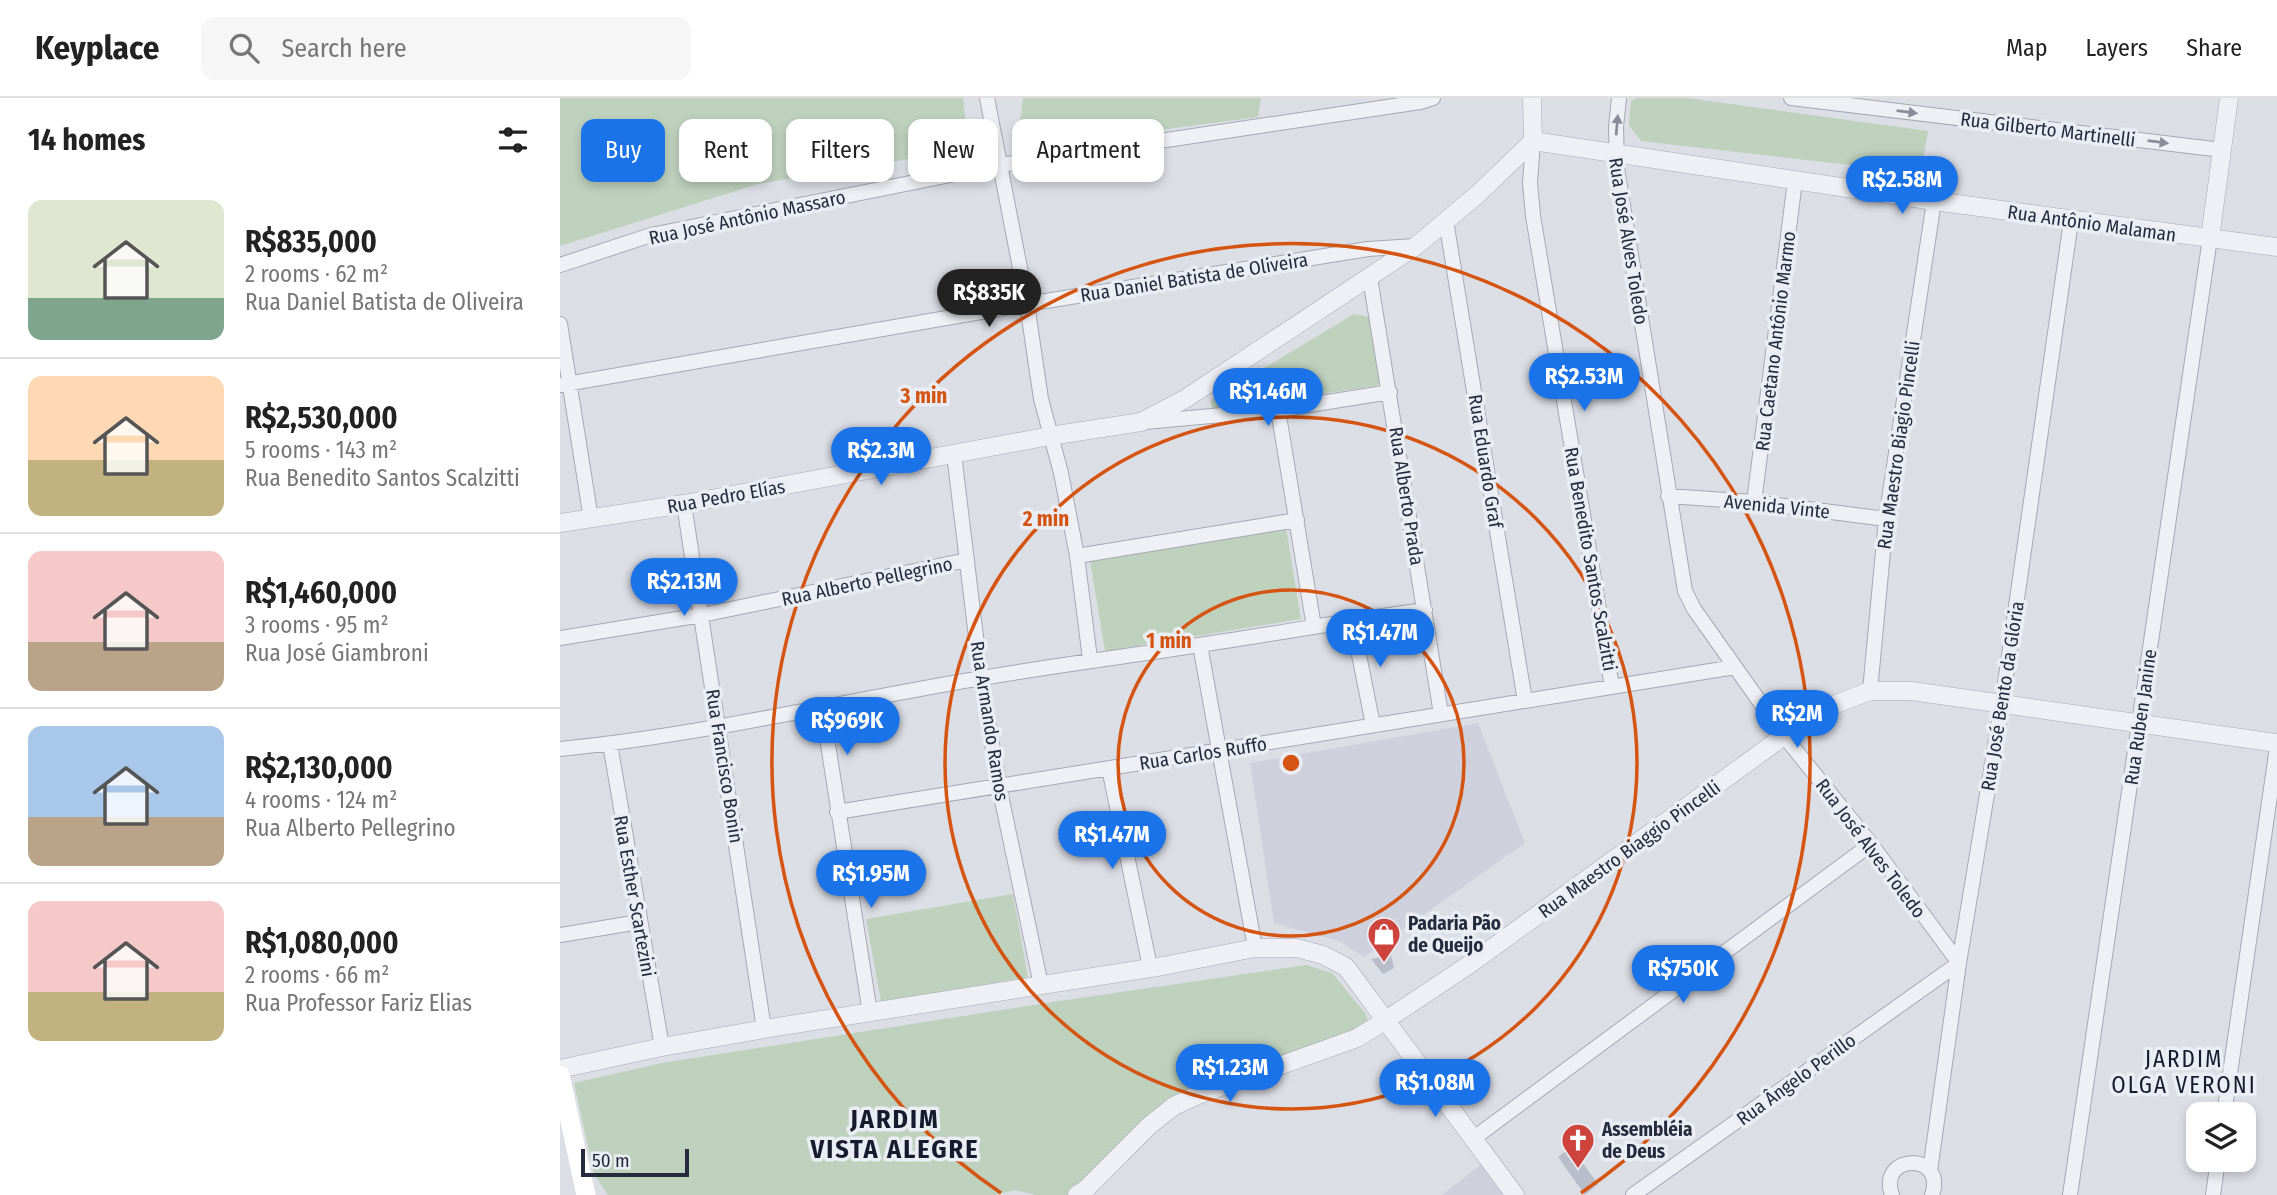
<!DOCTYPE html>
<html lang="en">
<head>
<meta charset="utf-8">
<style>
  :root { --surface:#fff; --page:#f6f6f6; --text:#222; --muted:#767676; --line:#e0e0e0; --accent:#1a73e8 }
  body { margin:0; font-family:"Fira Sans Condensed",sans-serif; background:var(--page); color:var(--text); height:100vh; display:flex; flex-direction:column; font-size:26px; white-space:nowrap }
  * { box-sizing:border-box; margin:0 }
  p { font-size:23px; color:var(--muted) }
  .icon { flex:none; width:38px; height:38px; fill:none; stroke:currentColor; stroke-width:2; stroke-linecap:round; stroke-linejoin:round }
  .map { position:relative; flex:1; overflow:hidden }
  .drawer { display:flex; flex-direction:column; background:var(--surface); width:560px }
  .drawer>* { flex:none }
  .top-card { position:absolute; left:21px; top:21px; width:665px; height:63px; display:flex; gap:14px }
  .buttons { position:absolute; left:1626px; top:1004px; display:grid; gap:14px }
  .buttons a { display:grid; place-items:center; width:70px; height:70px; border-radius:14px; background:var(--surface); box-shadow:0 4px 10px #0003; font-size:35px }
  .scale { position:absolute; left:21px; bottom:18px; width:108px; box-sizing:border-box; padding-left:7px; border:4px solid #262a3d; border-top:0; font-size:19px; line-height:24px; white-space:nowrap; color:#262a3d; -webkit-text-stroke:5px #ebedf4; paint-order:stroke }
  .price { position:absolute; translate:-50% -60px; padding:0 16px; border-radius:24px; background:var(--accent); color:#fff; font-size:23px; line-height:46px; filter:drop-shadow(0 2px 4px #0008) }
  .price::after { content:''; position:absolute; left:50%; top:42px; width:21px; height:16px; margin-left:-10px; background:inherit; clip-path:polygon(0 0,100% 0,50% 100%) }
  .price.on { background:#222; color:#fff }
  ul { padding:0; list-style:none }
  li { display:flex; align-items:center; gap:21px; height:175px; padding:0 28px }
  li+li { border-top:2px solid var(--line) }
  li span { display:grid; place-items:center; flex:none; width:196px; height:140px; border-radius:14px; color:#555 }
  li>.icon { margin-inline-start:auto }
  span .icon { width:84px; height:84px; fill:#fffc; stroke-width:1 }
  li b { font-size:30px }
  h2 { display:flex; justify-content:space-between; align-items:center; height:84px; padding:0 28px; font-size:30px }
  .tag { padding:0 24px; border-radius:14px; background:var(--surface); box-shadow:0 4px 10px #0003; font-size:24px; line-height:63px }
  .tag.on { background:var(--accent); color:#fff }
  header { display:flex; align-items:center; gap:42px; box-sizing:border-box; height:98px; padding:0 35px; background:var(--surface); border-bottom:2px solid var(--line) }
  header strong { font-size:33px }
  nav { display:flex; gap:38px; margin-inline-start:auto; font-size:24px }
  .search { width:490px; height:63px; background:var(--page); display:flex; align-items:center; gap:18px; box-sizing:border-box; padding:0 24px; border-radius:14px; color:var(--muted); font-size:26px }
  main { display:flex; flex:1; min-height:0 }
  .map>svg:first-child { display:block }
</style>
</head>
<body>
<header>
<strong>Keyplace</strong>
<div class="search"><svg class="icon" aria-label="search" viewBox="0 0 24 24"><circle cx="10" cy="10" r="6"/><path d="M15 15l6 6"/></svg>Search here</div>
<nav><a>Map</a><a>Layers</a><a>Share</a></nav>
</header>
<main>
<section class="drawer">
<h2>14 homes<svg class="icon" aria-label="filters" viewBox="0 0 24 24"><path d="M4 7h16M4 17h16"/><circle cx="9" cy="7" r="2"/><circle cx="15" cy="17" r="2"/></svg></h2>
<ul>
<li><span style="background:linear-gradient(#dfe7d0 70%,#7fa58c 0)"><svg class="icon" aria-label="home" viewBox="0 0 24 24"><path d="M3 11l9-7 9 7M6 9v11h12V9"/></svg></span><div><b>R$835,000</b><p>2 rooms · 62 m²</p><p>Rua Daniel Batista de Oliveira</p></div></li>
<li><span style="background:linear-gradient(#ffd9b3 60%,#c2b280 0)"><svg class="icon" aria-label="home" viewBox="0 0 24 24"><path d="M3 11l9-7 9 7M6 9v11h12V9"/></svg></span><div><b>R$2,530,000</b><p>5 rooms · 143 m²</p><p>Rua Benedito Santos Scalzitti</p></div></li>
<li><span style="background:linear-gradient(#f6c9c9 65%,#b9a48a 0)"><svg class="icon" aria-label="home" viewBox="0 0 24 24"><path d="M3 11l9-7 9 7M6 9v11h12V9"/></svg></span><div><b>R$1,460,000</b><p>3 rooms · 95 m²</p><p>Rua José Giambroni</p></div></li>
<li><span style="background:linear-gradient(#a9c7e8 65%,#b9a48a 0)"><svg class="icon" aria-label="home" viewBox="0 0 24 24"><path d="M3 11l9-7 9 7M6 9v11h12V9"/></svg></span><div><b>R$2,130,000</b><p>4 rooms · 124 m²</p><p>Rua Alberto Pellegrino</p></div></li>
<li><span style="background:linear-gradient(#f6c9c9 65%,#c2b280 0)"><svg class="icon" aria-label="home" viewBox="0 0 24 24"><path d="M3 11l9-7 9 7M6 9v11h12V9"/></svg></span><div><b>R$1,080,000</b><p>2 rooms · 66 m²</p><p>Rua Professor Fariz Elias</p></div></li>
</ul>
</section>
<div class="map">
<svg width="1717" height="1097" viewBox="0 0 1717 1097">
  <rect width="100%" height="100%" fill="#dcdee6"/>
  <path fill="#ced0db" d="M918,625L965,745L804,859L779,843L714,825L690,665Z
    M924,1064L946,1097H882Z"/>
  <path fill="#bed1bd" d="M0,0H403L409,51L198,86L0,148Z
    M463,0H701L698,19L488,47L460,25Z
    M1076,0H1127L1368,33L1361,75L1081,43L1069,27L1071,3Z
    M794,216L809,219L820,287L652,313L651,302Z
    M725,424L741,521L545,553L529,457Z
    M453,796L468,879L321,904L306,821Z
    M746,867L772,875L806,916L808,924L803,933L634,988L607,1001L507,1097H476L455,1092L436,1097H48L34,1076L14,985L102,965L486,905Z"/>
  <path fill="#b9bcc9" d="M831,857L834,870L823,876L811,861Z
    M1011,1049L1038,1086L1025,1097L998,1059Z"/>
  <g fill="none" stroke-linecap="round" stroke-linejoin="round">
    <defs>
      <path id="minor" d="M427,0L467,206L481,301L501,375L517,458L530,561
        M1059,0L1056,29L1057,70L1125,493L1134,511L1224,638L1311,746L1399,865L1073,1097
        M1231,0L1662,52
        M973,43L970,85L973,118L1052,589
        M886,123L965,603
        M0,167L91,137L440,67L860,4L873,0
        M810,180L881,616
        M0,226L31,421
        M0,287L467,206L808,151L855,148
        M718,312L754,529
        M585,324L718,312L830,294
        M394,356L421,580L439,688L481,887
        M1108,398L1194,404L1326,421
        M1194,404L1235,83
        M124,406L204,931
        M517,458L737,422
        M792,522L813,627
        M0,540L142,517L407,462
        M640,547L695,850
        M1310,593L1326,421L1374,103
        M262,608L310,915
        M50,646L102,949
        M0,651C132,638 262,608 393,585C475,570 557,560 639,547C715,536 790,522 865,512
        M549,670L590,869
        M277,714L1175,569
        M0,837L79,824
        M1664,1017L1717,649
        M914,1040L1311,746
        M1370,1073L1399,865L1442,606L1511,123
        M1332,1097C1317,1055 1387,1054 1372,1097
        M1510,1097L1650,140
        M1653,1097L1658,1062"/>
      <path id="tertiary" d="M972,0L973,43
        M973,43L1374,103L1717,149
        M1650,140L1669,0
        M0,425L124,406L490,338L581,324L625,301L856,148L918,96L973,43
        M0,971L102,949L204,931L603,868L695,850H737L763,857L786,869L955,1097
        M517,1097L525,1092L590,1027L614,1008L638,997L797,940L826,922L910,866L1224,638L1271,608L1310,593H1352L1717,645"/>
    </defs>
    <use href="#minor" stroke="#a5a8b3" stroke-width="16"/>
    <use href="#tertiary" stroke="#a5a8b3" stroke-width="19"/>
    <use href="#minor" stroke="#eff0f5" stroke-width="14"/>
    <use href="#tertiary" stroke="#eff0f5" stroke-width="18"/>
    <path stroke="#fff" stroke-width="19" d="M0,977L26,1097"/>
  </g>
  <defs><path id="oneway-solid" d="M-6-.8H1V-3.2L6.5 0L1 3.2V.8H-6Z" transform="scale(1.75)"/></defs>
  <g fill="#8a8d99">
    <use href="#oneway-solid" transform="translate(1347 14) rotate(7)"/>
    <use href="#oneway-solid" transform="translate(1057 27) rotate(-85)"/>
    <use href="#oneway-solid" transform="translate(1598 44) rotate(7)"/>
  </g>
  <g fill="none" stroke="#d55411" stroke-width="3.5">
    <circle cx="731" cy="665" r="173"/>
    <circle cx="731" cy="665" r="346"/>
    <path d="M441 1095A519 519 0 1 1 1021 1095"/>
  </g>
  <defs>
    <symbol id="shop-pin" viewBox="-11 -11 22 30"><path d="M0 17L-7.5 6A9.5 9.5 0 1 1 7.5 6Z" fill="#cf433d" stroke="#ebedf4"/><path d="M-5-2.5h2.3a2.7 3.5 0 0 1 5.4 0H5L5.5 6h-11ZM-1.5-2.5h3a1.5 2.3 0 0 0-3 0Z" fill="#fff"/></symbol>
    <symbol id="church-pin" viewBox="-11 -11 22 30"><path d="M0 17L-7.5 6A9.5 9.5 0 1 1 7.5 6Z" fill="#cf433d" stroke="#ebedf4"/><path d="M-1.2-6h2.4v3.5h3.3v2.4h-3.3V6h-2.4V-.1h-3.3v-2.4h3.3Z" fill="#fff"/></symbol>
  </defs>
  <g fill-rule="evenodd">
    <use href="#shop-pin" x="805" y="817" width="38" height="52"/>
    <use href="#church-pin" x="999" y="1023" width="38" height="52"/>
  </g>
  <g text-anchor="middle" stroke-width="7" stroke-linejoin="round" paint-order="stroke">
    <g font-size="19" fill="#262a3d" stroke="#ebedf4">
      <text transform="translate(1488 31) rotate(7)" y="7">Rua Gilberto Martinelli</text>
      <text transform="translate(187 119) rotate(-12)" y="7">Rua José Antônio Massaro</text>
      <text transform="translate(1532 125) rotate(8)" y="7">Rua Antônio Malaman</text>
      <text transform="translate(1069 143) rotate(81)" y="7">Rua José Alves Toledo</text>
      <text transform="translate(634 179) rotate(-9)" y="7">Rua Daniel Batista de Oliveira</text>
      <text transform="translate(1215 243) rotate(-83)" y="7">Rua Caetano Antônio Marmo</text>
      <text transform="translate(1338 347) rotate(-82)" y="7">Rua Maestro Biagio Pincelli</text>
      <text transform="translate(926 363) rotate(81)" y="7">Rua Eduardo Graf</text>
      <text transform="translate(166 398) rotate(-10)" y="7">Rua Pedro Elías</text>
      <text transform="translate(847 398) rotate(81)" y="7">Rua Alberto Prada</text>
      <text transform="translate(1217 408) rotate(6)" y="7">Avenida Vinte</text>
      <text transform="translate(1031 461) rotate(80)" y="7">Rua Benedito Santos Scalzitti</text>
      <text transform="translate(307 483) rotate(-12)" y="7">Rua Alberto Pellegrino</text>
      <text transform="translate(1442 598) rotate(-81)" y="7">Rua José Bento da Glória</text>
      <text transform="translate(1580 619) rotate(-82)" y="7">Rua Ruben Janine</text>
      <text transform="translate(430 623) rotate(81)" y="7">Rua Armando Ramos</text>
      <text transform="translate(643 655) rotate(-9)" y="7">Rua Carlos Ruffo</text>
      <text transform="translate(165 668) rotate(81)" y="7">Rua Francisco Bonin</text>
      <text transform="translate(1311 750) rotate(53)" y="7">Rua José Alves Toledo</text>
      <text transform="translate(1069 751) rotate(-36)" y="7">Rua Maestro Biaggio Pincelli</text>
      <text transform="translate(75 798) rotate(80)" y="7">Rua Esther Scartezini</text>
      <text transform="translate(1236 981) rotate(-36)" y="7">Rua Ângelo Perillo</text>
    </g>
    <g font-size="19" font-weight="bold" fill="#262a3d" stroke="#ebedf4" text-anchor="start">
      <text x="848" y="832">Padaria Pão<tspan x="848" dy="22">de Queijo</tspan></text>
      <text x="1042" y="1038">Assembléia<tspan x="1042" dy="22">de Deus</tspan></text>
    </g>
    <g font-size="23" letter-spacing="2" fill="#181b2d" stroke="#ebedf4">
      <text x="1624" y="969">JARDIM<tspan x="1624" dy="26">OLGA VERONI</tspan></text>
    </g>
    <g font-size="26" font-weight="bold" letter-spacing="2" fill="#181b2d" stroke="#ebedf4">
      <text x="335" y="1030">JARDIM<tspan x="335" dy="30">VISTA ALEGRE</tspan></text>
    </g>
  </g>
  <circle cx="731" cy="665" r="10" fill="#d55411" stroke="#ebedf4" stroke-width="3.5"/>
  <g font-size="21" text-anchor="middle" font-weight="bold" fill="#d55411" stroke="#ebedf4" stroke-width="7" stroke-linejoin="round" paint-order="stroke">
    <text x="364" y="305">3 min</text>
    <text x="486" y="428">2 min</text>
    <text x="609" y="550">1 min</text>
  </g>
</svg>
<div class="buttons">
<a><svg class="icon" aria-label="layers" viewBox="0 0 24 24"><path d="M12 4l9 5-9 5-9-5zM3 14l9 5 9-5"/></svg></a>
</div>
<div class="scale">50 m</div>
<b class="price" style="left:1342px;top:118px">R$2.58M</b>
<b class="price on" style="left:429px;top:231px">R$835K</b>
<b class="price" style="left:1024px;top:315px">R$2.53M</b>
<b class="price" style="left:708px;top:330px">R$1.46M</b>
<b class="price" style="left:321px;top:389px">R$2.3M</b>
<b class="price" style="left:124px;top:520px">R$2.13M</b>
<b class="price" style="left:820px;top:571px">R$1.47M</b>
<b class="price" style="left:1237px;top:652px">R$2M</b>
<b class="price" style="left:287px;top:659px">R$969K</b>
<b class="price" style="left:552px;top:773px">R$1.47M</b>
<b class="price" style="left:311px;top:812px">R$1.95M</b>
<b class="price" style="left:1123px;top:907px">R$750K</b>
<b class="price" style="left:670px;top:1006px">R$1.23M</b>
<b class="price" style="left:875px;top:1021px">R$1.08M</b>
<div class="top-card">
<a class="tag on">Buy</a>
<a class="tag">Rent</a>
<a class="tag">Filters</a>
<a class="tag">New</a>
<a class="tag">Apartment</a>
</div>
</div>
</main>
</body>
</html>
